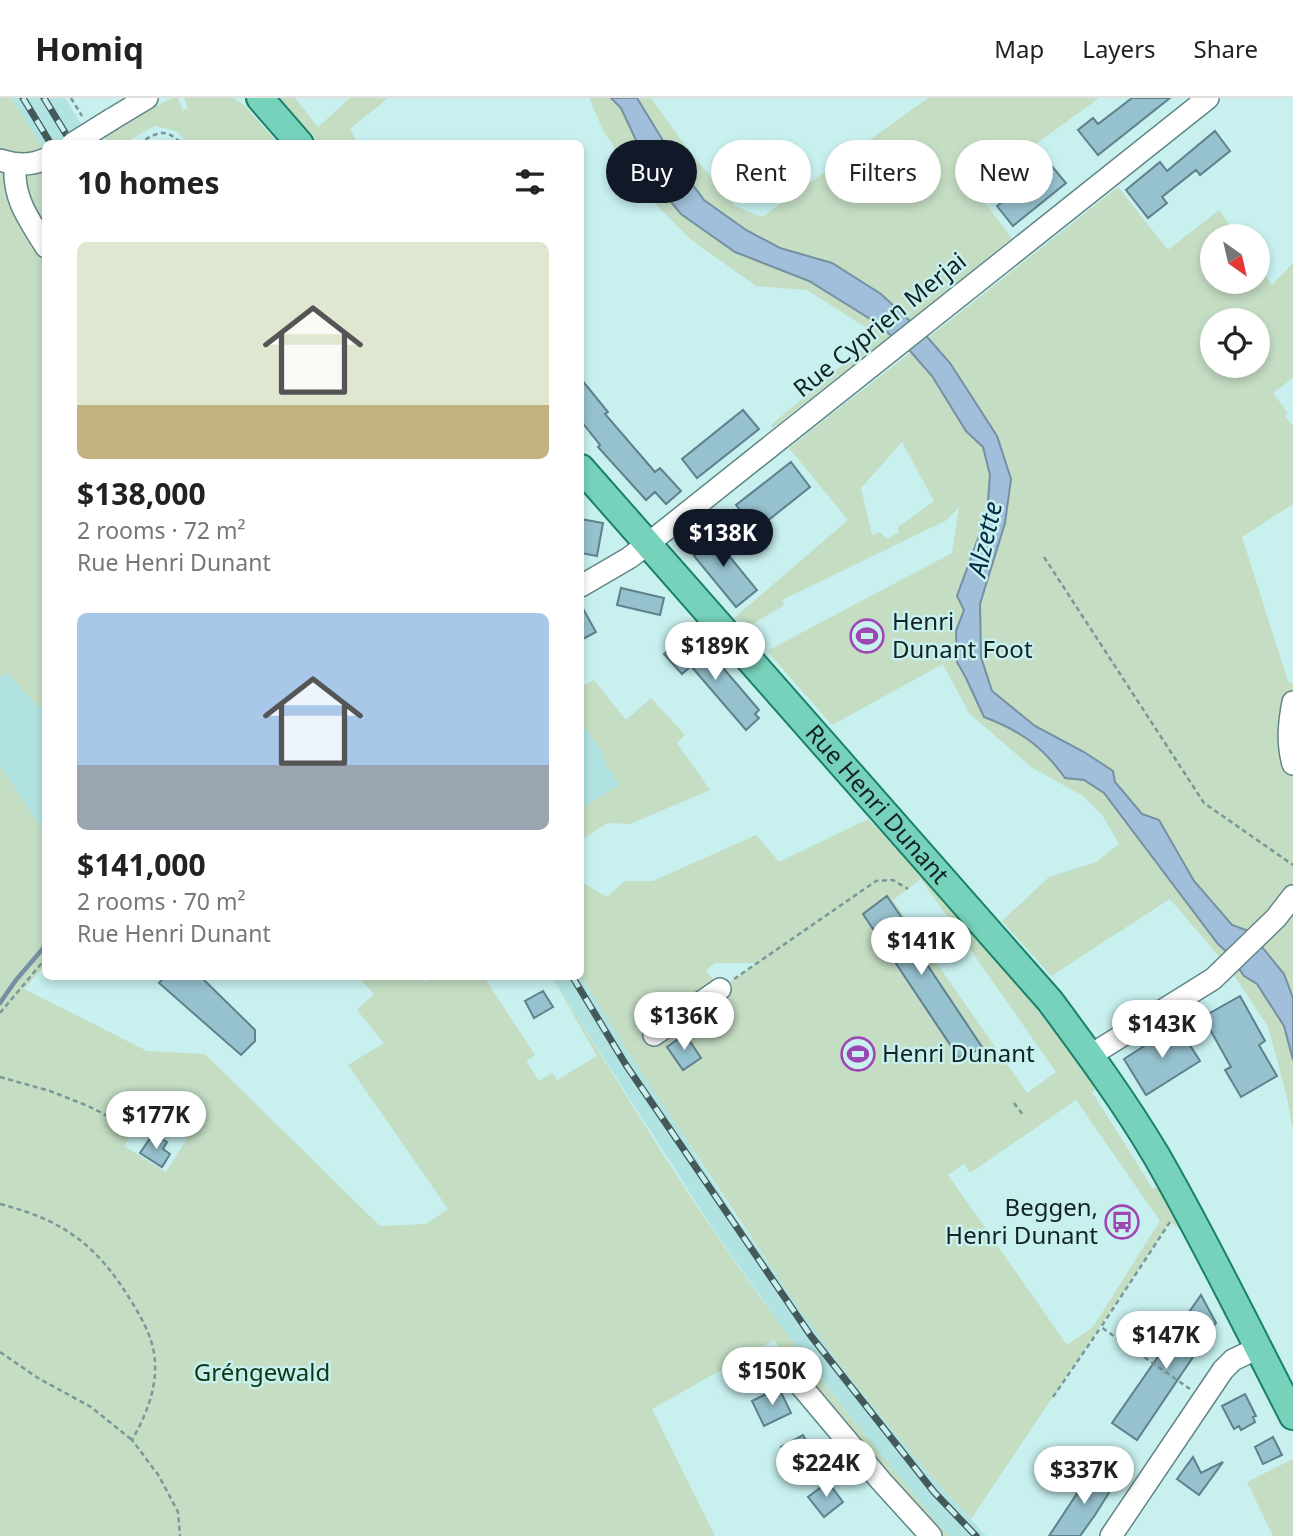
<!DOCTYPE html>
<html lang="en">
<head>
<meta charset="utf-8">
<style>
  :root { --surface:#fff; --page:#f6f6f6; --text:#222; --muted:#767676; --line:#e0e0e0; --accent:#111827 }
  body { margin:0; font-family:"Noto Sans",sans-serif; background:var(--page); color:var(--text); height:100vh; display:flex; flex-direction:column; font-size:26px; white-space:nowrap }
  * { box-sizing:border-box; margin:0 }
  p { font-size:23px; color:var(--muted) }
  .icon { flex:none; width:38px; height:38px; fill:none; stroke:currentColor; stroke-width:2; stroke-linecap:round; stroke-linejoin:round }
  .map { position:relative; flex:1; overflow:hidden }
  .panel { position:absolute; left:42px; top:42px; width:542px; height:840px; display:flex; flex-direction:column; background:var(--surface); border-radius:10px; box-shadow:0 4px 10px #0003 }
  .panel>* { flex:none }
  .guide { position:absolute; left:606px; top:42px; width:581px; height:63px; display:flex; gap:14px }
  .needle { width:46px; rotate:146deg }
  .buttons { position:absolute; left:1200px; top:126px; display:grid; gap:14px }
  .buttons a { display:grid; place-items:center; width:70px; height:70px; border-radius:50%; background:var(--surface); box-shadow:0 4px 10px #0003; font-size:35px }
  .price { position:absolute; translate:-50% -60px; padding:0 16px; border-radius:24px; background:#fff; color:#222; font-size:23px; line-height:46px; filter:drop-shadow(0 2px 4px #0008) }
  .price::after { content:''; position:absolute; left:50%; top:42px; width:21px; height:16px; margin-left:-10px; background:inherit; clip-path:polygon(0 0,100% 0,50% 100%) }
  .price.active { background:var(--accent); color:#fff }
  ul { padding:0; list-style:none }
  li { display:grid; align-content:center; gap:14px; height:371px; padding:0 35px }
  li span { display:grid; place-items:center; height:217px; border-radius:10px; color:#555 }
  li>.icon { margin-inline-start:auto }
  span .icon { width:126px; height:126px; fill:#fffc; stroke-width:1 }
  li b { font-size:30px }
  h2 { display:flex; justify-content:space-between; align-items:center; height:84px; padding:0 35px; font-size:30px }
  .chip { padding:0 24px; border-radius:32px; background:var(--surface); box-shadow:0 4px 10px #0003; font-size:24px; line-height:63px }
  .chip.active { background:var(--accent); color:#fff }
  header { display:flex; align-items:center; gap:42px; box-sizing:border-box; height:98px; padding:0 35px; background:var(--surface); border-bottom:2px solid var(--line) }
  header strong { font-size:33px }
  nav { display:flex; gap:38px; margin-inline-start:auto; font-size:24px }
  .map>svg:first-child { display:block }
</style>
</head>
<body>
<header>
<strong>Homiq</strong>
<nav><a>Map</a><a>Layers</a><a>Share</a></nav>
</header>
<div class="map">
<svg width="1293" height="1438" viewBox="0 0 1293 1438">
  <rect width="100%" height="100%" fill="#c7f0ef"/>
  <path fill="#b1e3e2" d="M11,0H65L93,45L46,46L45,53Z
    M45,417V772L0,702V445Z
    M581,624L600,651L607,669L620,686L581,711Z
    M552,879H581L729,1109L846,1275L929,1376L986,1438H949L879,1356L782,1229L715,1134Z"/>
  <path fill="#c4ddc3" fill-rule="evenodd" d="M0,0H11L45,53V615L7,575L0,579Z
    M172,0H178L183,12L188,10L184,0H233L243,6L278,45H188L176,33L155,28L124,45H111L101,37Z
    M273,0H295L318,29L350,0H388L350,31L358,46L319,45L311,36L303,34Z
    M589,0H611L621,10L657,87L735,154L809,183L875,224L891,237L773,330L771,327L878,237L807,192L756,188L690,141L649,99L604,34Z
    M637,0H651L689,53L735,108L762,119L928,0H1099L974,91L1012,140L909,223L881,196L832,165L780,150L746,132L704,102L676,64Z
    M1118,89L1168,152L1219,112L1237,138H1213V184H1258V168L1272,187L1293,165V280L1273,295L1288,315L1285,318L1293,328V406L1242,439L1288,583L1293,586V900L1284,876L1249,833L1232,827L1194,783L1159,722L1143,716L1115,684L1084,654L1035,628L992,593L981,559L980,506L1005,425L1011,381L950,265L928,240ZM1213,222H1258V268H1213Z
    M911,254L932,278L966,333L983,349L990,377L987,417L957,498L964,512L956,533L957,565L966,580L984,619L1007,628L1047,655L1065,679L1084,682L1104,695L1183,799L1229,856L1243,878L1257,886L1284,928L1293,962V1033L1286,995L1268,929L1232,874L1207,876L1222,862L1170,801L1051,878L1002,823L1049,779L1096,764L1119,746L1103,718L1083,698L1031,669L969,615L943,566L832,627L767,553L952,455L959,409L947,422L782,502L784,507L748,529L742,523L733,521L848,422L789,350ZM902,344L934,403L898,429L899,434L887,441L880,434L872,437L861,390Z
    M594,582L626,622L651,600L685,637L677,645L710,692L630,726L607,725L581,742V711L620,686L607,669L600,651L581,624V589Z
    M0,667L45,736V867L24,891L147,953L205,956L380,1128L426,1126L448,1111L348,967L384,945L357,912L374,896L358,879H421L426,884L432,879H484L535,957L526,963L539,983L552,975L557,982L597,958L552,879C606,964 658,1051 715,1135C787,1240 866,1341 949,1438H935L869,1362L774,1242L652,1311L715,1438H0ZM145,1015L187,1041L166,1074L124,1048Z
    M868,721L924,779L1026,898L1073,956L1109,983L1092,994L1153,1091L1170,1082L1194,1127L1183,1133L1170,1124L971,1421L929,1376L846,1275L795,1204L643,977L581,879V784L607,799L625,783H653L756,737L779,764ZM921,781L1056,974L1027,995L893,802ZM715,865H755L756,866L720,891L706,872ZM1076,1002L1160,1123L1093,1229L1067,1247L948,1077L964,1066L970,1075Z
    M1293,1361V1438H1273L1247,1384Z"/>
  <path fill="#a1bfda" stroke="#7690a3" stroke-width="2" d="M611,0H637L676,64L704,102L746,132L780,150L832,165L881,196L928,240L950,265L997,338L1011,381L1005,425L980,506L981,559L992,593L1035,628L1084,654L1113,673L1115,684L1142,716L1159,722L1194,783L1232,827L1249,833L1284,876L1293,900V962L1284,928L1257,886L1244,878L1229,856L1218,846L1104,695L1084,682L1065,680C1042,648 1021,633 984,619L966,580L957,564L956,533L964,512L957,498L987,416L990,377L983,349L966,333L932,278L911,254L875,224L809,183L735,154L681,116L657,87L621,10Z"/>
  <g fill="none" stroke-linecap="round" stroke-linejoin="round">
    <path stroke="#7690a3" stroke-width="4.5" d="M0,905L16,882L46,847"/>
  </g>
  <path fill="#96c2cf" stroke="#5e818c" stroke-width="2" d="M1132,0H1170L1098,57L1078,32L1093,20L1098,26Z
    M1215,33L1230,53L1200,77L1196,72L1162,99L1167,105L1148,120L1126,92L1160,64L1167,73Z
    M1050,66L1066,85L1013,128L997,108Z
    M581,281L608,314L605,316L655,374L660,370L681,393L666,406L655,394L646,402L598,349L600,347L581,323Z
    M743,312L759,331L697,380L682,361Z
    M791,364L810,389L756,432L736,407Z
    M581,421L603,425L597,458L581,455Z
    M707,431L757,492L736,509L694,458L699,454L691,444Z
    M621,490L664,500L660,517L617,507Z
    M581,507L596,534L581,542Z
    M682,540L711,570L718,564L759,612L755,616L759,620L746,632L691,568L682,576L664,556Z
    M887,798L906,826L902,829L982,949L968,958L966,955L959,960L863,816Z
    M165,878H200L255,932V943L241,957L159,885Z
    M543,893L553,909L534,920L525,903Z
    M1240,898L1265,943L1259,947L1277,978L1241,999L1225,972L1231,969L1203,919Z
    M1177,927L1200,963L1146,997L1124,961Z
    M685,936L701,960L683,972L667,949Z
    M153,1036L167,1044L163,1051L170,1056L162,1069L140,1055Z
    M1201,1197L1216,1225L1137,1342L1112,1325Z
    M746,1260L753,1275L736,1283L729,1268Z
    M779,1290L791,1315L764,1328L752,1303Z
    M1245,1296L1256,1318L1253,1319L1255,1324L1241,1332L1239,1328L1234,1331L1222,1308Z
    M803,1337L815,1359L793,1371L781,1349Z
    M1273,1339L1282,1357L1263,1366L1255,1349Z
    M1193,1359L1201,1375L1223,1364L1199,1397L1177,1381Z
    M1093,1371L1115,1385L1095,1417L1080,1438H1049Z
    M828,1384L843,1404L824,1419L808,1399Z"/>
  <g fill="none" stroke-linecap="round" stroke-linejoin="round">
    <defs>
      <path id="minor" d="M112,21L147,0
        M0,62C17,67 29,68 46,61
        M15,67C13,101 28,120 46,149
        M581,488L629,460L649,445L1208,0
        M1293,604C1289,625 1287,645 1293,666
        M654,937L720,891
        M1091,957L1213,881L1276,820L1293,798
        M786,1270L881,1383L931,1438
        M1111,1438L1223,1272L1233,1262L1258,1250"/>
      <g id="major">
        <path d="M260,0L300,46"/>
        <path id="s1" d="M581,370L1050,903C1087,953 1124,1003 1156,1057C1205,1142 1248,1231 1293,1318"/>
      </g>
    </defs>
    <use href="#minor" stroke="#608685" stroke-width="24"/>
    <use href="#major" stroke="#1a8168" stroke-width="30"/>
    <path stroke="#7a9898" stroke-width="2.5" stroke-dasharray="5 3.5" stroke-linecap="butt" d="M71,0L82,18
      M138,46C157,35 164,28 182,46
      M1044,459L1204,705L1293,767
      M734,881L876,783L893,782L908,791
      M0,915L46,860
      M0,979L50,993L88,1008L143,1036
      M1014,1005L1023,1017
      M0,1106C66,1123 98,1148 133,1206C142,1221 151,1237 154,1255C159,1286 147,1316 132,1342L159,1378L178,1414L180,1438
      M1170,1124L1101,1229L1190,1291
      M0,1254L38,1280L91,1309L132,1342
      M1053,1299L1101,1229"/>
    <use href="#minor" stroke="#fff" stroke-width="21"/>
    <use href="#major" stroke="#77d2bb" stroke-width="26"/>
    <defs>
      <path id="rail" d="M23,0L51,46
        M44,0L72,46
        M572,878L626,967L811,1238L934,1394L976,1438"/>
    </defs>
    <use href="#rail" stroke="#445a5a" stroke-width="7"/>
    <use href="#rail" stroke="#c7f0ef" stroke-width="4.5" stroke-dasharray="13" stroke-linecap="butt"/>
    <defs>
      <path id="minor-bridge" d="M72,46L112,21"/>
    </defs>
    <use href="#minor-bridge" stroke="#608685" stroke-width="24" stroke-linecap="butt"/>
    <use href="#minor-bridge" stroke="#fff" stroke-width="21"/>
  </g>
  <defs>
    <symbol id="stadium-ring" viewBox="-11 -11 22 22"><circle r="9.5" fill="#c7f0ef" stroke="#9e47b4" stroke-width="1.5"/><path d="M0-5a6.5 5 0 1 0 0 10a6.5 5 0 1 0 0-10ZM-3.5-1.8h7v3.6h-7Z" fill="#9e47b4"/></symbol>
    <symbol id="bus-ring" viewBox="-11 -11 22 22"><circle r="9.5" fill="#c7f0ef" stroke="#9e47b4" stroke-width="1.5"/><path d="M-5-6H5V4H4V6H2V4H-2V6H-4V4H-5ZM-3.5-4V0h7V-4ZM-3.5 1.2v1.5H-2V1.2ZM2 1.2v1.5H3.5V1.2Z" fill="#9e47b4"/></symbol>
  </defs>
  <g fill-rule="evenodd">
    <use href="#stadium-ring" x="848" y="519" width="38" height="38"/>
    <use href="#stadium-ring" x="839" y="937" width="38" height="38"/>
    <use href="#bus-ring" x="1103" y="1105" width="38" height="38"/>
  </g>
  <g text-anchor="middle" stroke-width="5" stroke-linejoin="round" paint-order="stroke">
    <g font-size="24" fill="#132222" stroke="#c7f0ef">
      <text transform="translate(880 227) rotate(-39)" y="8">Rue Cyprien Merjai</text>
      <text dy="8" stroke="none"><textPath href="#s1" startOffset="448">Rue Henri Dunant</textPath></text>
    </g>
    <g font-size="24" fill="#132222" stroke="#c7f0ef" text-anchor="start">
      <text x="892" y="532">Henri<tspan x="892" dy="28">Dunant Foot</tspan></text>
      <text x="882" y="964">Henri Dunant</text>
      <text x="1098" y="1118" text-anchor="end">Beggen,<tspan x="1098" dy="28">Henri Dunant</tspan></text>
    </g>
    <g font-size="24" fill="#0e3811" stroke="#c7f0ef">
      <text x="262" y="1283">Gréngewald</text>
    </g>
    <g font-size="26" font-style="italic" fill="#062d47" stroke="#c7f0ef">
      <text transform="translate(985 441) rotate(-77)" y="9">Alzette</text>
    </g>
  </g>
</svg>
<div class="buttons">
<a><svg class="needle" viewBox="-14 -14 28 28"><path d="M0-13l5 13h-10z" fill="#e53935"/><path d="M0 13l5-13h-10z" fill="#767676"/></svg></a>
<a><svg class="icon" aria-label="locate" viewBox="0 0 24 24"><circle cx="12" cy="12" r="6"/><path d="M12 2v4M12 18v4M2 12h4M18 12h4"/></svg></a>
</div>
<b class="price active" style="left:723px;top:471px">$138K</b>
<b class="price" style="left:715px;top:584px">$189K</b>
<b class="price" style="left:921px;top:879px">$141K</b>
<b class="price" style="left:684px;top:954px">$136K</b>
<b class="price" style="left:1162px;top:962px">$143K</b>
<b class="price" style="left:156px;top:1053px">$177K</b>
<b class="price" style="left:1166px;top:1273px">$147K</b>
<b class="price" style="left:772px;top:1309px">$150K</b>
<b class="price" style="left:826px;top:1401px">$224K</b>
<b class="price" style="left:1084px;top:1408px">$337K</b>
<div class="guide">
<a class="chip active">Buy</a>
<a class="chip">Rent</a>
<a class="chip">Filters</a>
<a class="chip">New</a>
</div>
<section class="panel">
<h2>10 homes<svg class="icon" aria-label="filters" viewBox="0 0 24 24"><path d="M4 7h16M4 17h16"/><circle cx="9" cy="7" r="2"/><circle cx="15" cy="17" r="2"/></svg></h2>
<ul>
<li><span style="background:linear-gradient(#dfe7d0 75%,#c2b280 0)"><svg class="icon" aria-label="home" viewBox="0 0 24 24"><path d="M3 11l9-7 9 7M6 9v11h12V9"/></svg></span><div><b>$138,000</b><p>2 rooms · 72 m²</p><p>Rue Henri Dunant</p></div></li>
<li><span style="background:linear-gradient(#a9c7e8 70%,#9aa5b1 0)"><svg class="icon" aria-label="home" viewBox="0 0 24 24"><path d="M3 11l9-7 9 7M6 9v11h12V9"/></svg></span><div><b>$141,000</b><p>2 rooms · 70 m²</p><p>Rue Henri Dunant</p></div></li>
</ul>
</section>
</div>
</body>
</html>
